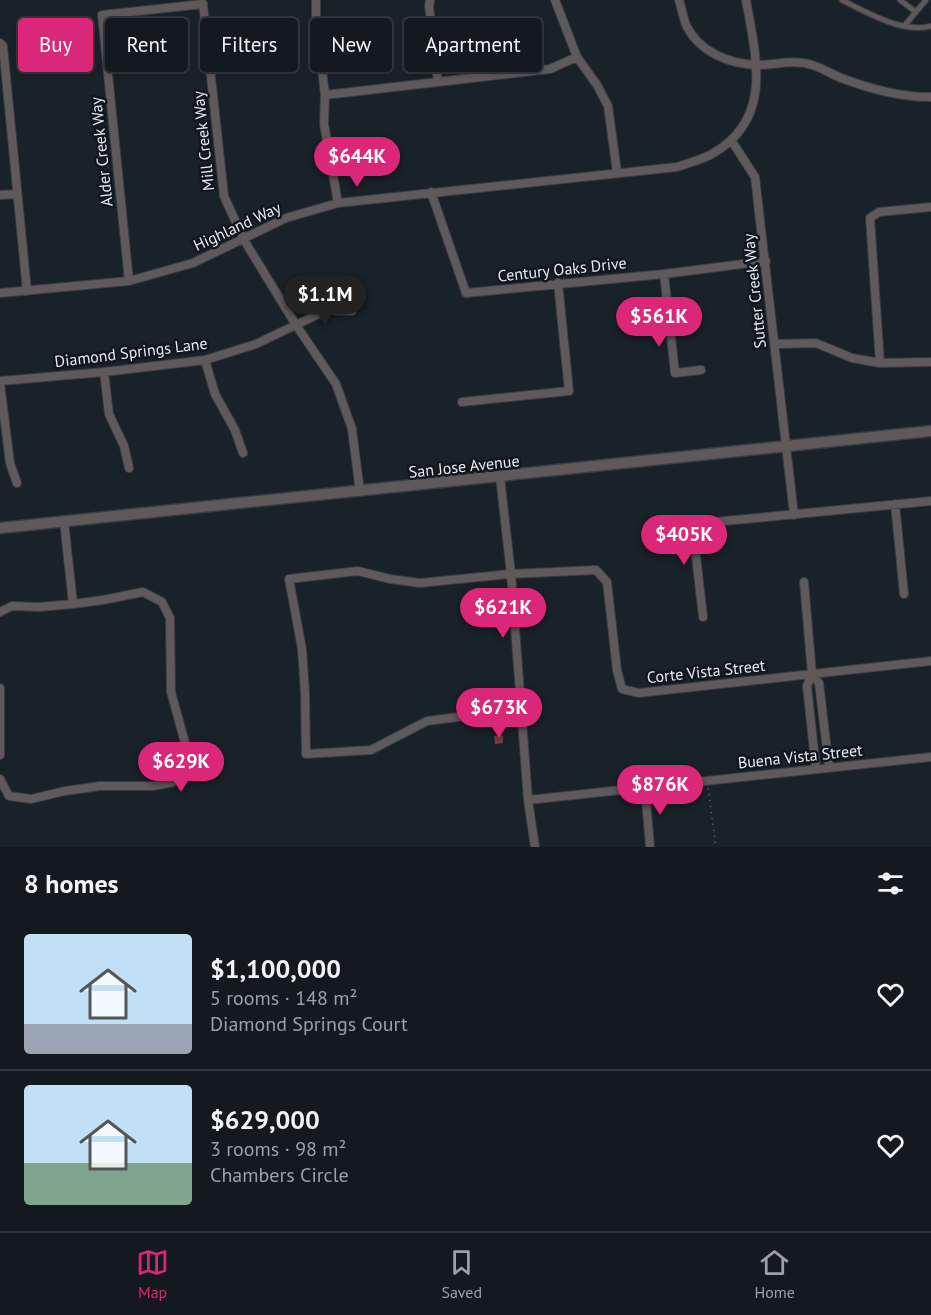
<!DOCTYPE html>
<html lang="en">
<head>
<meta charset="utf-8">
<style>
  :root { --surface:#13191f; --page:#1c2228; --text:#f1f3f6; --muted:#9da0a4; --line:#32383d; --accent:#db2777 }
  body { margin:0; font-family:"PT Sans",sans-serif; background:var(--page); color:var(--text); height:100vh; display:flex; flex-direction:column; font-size:22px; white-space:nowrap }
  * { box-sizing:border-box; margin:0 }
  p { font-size:20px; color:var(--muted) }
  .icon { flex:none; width:33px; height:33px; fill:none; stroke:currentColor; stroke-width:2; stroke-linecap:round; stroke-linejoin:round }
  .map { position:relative; height:847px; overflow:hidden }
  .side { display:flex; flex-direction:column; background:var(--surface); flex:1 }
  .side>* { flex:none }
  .top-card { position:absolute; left:18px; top:18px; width:600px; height:54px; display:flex; gap:12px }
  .price { position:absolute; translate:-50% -51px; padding:0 14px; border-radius:21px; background:var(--accent); color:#fff; font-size:20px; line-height:39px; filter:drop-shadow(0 2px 3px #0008) }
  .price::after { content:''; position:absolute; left:50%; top:36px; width:18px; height:14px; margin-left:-9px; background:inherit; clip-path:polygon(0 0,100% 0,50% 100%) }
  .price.selected { background:#222; color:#fff }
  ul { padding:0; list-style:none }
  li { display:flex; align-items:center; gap:18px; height:150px; padding:0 24px }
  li+li { border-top:2px solid var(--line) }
  li span { display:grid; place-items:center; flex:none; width:168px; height:120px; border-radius:6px; color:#555 }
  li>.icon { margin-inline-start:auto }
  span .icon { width:72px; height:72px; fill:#fffc; stroke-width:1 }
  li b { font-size:26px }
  h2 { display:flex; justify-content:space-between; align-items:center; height:72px; padding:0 24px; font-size:26px }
  .chip { padding:0 21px; border-radius:6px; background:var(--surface); box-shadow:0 3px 9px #0003,0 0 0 2px var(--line); font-size:21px; line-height:54px }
  .chip.selected { background:var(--accent); color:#fff }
  .dock { display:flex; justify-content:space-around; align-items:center; height:84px; border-top:2px solid var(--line); background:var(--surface); font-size:16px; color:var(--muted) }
  .dock a { display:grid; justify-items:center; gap:3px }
  .dock .selected { color:var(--accent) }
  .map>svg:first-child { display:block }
</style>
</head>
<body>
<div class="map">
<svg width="931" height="847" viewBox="0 0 931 847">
  <rect width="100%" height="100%" fill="#192129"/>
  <path fill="#754436" d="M503,735V743L495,744L494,736Z"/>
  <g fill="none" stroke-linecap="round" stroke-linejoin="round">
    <defs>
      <path id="service" d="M842,0C865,12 904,34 931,26
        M900,0L916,12
        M905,25L926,0"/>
      <path id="minor" d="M316,0V17L325,95L324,124L338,203
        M430,0L429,6L438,82
        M555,0L577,57L597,85L608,106L617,172
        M679,0C682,9 683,19 687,27C700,52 729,64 757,65C775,65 793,59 812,65C822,68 831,74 841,78C871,89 899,97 931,97
        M0,43L3,46L27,291
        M325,95L550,69L577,57
        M731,140L755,177L794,515
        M431,192L466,293L664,274L766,261
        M0,195L17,194
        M664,274L675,373L701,370
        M129,281L102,15L203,4L224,196L244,240L296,325L336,384L352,429L360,492
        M0,293L129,281L193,263L286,218L338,203L677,167C688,163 701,160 712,154C774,119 756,57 746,0
        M775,344L816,343L852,358L880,363L931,362
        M205,360L215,394L235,430L243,453
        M880,363L870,218L879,212L931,207
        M104,372L109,414L124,446L129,468
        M0,381L104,372L205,360L256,344L327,310L352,311
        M0,383L10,463L17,483
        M462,402L569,391L558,283
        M500,477L511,574L528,800L535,847
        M895,504L904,594
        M64,521L73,604
        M804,582L812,674L807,686L816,769
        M0,612L12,606L39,607L73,604L103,600L143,592L162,602L170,618L171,692L187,750L186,767L173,782L153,786H100L65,791L31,799L9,796L0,779
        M703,617L695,547L696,537L704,523L931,501
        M812,674L819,683L829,767
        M0,688V755
        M522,709L427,721L371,750L306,754L305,693L302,649L289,579L358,571L390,579L420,583L511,574L596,570L607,582L617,670L622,689L639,693L931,661
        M645,788L650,847
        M528,800L931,757"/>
      <path id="tertiary" d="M0,528L931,431"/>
    </defs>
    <use href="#service" stroke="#363d45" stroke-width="7"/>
    <use href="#minor" stroke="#363d45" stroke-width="10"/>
    <use href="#tertiary" stroke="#363d45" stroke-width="13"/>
    <path stroke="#596067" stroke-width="1.5" stroke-dasharray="1.5 4.5" stroke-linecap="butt" d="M708,788L716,847"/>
    <use href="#service" stroke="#605959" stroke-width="4.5"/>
    <use href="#minor" stroke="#605959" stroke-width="8"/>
    <use href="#tertiary" stroke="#605959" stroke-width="10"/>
  </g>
  <g text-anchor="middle" stroke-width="5" stroke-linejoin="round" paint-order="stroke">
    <g font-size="16" fill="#e6ecf1" stroke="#101720">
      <text transform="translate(203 141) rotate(-96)" y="6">Mill Creek Way</text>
      <text transform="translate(101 152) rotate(-96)" y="6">Alder Creek Way</text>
      <text transform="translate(237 226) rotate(-25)" y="6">Highland Way</text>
      <text transform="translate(562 269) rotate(-6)" y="6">Century Oaks Drive</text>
      <text transform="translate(754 291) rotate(-96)" y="6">Sutter Creek Way</text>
      <text transform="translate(131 352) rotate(-7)" y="6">Diamond Springs Lane</text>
      <text transform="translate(464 466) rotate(-6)" y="6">San Jose Avenue</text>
      <text transform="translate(706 671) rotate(-6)" y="6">Corte Vista Street</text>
      <text transform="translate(800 756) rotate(-6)" y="6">Buena Vista Street</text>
    </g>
  </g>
</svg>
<b class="price" style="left:357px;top:188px">$644K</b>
<b class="price selected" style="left:325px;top:326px">$1.1M</b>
<b class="price" style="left:659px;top:348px">$561K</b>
<b class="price" style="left:684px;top:566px">$405K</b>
<b class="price" style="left:503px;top:639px">$621K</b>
<b class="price" style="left:499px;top:739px">$673K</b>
<b class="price" style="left:181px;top:793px">$629K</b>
<b class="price" style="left:660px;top:816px">$876K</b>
<div class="top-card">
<a class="chip selected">Buy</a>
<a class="chip">Rent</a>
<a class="chip">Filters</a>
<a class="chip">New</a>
<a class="chip">Apartment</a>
</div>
</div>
<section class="side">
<h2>8 homes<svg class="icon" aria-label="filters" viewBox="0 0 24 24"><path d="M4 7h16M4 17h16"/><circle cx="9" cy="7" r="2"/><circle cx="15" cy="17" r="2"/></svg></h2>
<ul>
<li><span style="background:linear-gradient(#bfe0f5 75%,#9aa5b1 0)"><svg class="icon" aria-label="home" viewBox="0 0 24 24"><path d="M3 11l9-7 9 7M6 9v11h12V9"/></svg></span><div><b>$1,100,000</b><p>5 rooms · 148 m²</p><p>Diamond Springs Court</p></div><svg class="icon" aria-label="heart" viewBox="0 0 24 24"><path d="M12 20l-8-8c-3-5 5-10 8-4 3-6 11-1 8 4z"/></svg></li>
<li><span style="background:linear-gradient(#bfe0f5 65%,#7fa58c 0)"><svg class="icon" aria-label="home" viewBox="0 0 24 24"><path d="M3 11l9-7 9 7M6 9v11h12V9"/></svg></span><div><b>$629,000</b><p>3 rooms · 98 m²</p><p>Chambers Circle</p></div><svg class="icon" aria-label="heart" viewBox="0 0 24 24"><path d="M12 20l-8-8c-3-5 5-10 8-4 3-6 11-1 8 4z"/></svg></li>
</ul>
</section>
<nav class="dock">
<a class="selected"><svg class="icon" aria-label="map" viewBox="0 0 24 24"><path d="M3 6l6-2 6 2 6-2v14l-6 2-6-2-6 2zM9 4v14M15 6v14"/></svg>Map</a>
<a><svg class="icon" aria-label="saved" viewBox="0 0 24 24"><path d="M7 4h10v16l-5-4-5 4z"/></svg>Saved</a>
<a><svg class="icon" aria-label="home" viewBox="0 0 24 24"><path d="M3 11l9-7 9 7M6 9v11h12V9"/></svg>Home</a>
</nav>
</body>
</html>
